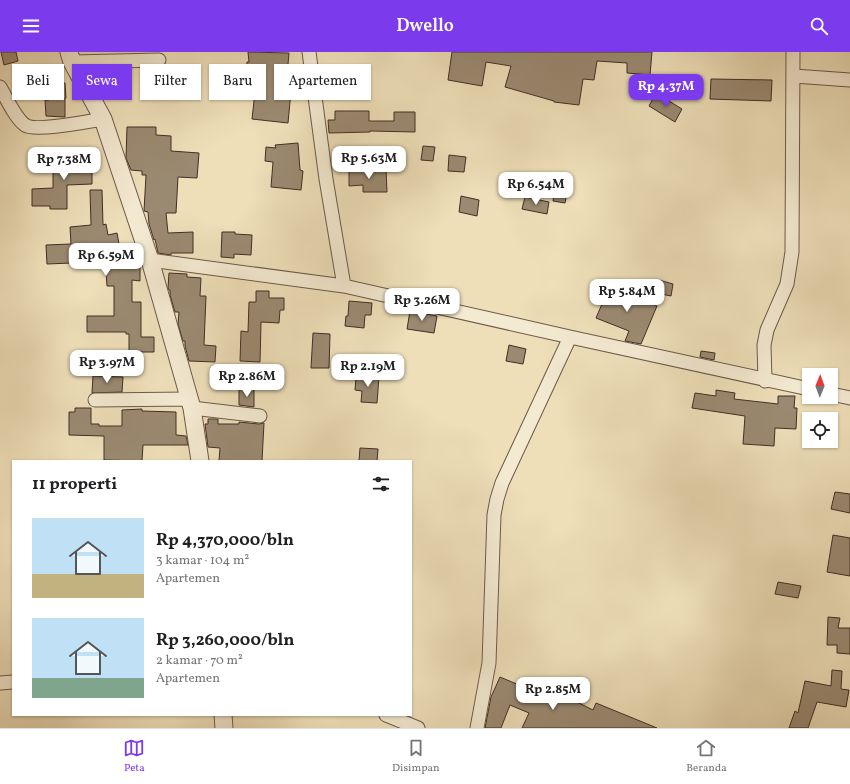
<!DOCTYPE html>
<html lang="id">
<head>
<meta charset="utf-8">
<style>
  :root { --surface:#fff; --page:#f6f6f6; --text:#202124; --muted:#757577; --line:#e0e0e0; --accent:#7c3aed }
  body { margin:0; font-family:Vollkorn,serif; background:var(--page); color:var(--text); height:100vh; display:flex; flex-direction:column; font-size:15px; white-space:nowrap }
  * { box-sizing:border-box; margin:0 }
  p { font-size:13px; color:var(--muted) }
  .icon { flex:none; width:22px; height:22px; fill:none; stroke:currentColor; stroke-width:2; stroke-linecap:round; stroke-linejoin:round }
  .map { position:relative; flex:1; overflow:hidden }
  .side { position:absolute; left:12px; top:408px; width:400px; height:256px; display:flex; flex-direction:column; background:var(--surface); border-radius:0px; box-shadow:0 1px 3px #0004 }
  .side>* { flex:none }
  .guide { position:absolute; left:12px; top:12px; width:400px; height:36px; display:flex; gap:8px }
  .needle { width:26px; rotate:1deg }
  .tools { position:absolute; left:802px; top:316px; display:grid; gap:8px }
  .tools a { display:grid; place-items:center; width:36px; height:36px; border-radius:0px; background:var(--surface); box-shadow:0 1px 3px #0004; font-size:20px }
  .price { position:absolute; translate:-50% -34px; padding:0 9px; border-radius:8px; background:#fff; color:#222; font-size:13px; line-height:26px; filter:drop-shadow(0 1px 2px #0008) }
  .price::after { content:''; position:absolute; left:50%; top:24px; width:12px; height:9px; margin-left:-6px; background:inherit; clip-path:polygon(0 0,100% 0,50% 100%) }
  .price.selected { background:var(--accent); color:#fff }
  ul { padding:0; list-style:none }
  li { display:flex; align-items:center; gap:12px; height:100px; padding:0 20px }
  li span { display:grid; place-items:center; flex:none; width:112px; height:80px; border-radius:0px; color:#555 }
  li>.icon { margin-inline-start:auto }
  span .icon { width:48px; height:48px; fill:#fffc; stroke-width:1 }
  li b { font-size:17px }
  h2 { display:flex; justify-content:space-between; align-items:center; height:48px; padding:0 20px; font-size:17px }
  .pill { padding:0 14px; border-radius:0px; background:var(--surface); box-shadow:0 1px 3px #0004; font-size:14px; line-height:36px }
  .pill.selected { background:var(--accent); color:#fff }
  header { display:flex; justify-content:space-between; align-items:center; height:52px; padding:0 20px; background:var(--accent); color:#fff; font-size:18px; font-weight:600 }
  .tabs { display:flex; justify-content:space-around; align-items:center; height:56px; border-top:1px solid var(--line); background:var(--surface); font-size:11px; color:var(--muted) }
  .tabs a { display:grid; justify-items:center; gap:2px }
  .tabs .selected { color:var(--accent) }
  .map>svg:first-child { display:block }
</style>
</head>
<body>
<header><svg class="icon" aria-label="menu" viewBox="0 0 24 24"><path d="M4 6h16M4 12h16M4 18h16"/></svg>Dwello<svg class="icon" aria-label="search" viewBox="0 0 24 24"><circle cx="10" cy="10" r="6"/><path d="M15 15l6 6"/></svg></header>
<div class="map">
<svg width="850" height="676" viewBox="0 0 850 676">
  <rect width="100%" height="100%" fill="#eedfb9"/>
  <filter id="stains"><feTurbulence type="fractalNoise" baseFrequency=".005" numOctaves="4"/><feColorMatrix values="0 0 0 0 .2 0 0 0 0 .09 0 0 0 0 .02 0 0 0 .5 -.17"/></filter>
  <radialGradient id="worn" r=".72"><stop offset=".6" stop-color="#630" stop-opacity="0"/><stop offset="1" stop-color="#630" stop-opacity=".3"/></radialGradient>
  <path fill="#9b8a72" stroke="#412e25" d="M1,0H16L18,9L4,13Z
    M248,0L289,1L287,24H300V39H291L288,71L252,67L255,40L245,39L247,10H249Z
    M452,0H652L650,23L627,21V11L597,9L594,28L583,27L579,53L554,50V49L505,35L511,14L486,10L482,34L448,28Z
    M145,16H158V33H144Z
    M122,17L121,32L95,31L88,19V18Z
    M711,27L772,28L771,49L710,47Z
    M65,31L66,46H65V65L46,64L45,48H49L48,32Z
    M656,41L682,57L675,70L649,54Z
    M335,59H369V69H394V60H415V80L370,79V80L329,81L328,68H335Z
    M127,75H156V83L171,84V99L199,101L197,126L178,125L176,161H166L168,181L193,180V201H171V203L158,201L155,187L154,188L149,172L148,160L144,159L146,123H142V119L131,118L126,106Z
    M298,91L300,118L303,119L301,138L271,135L273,110L265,109L266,95L276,96L275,93Z
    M423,94L435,95L433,109L421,108Z
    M65,98L88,99L87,120H92V132L67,133V157H50V154H32V137L53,136V119H60V106H65Z
    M449,103L466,105L464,120L448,119Z
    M349,117H386L387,140H363V133L349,134Z
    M556,129L569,131L565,151L553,149Z
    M90,138H102L103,173L106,172L108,183L117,181L119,192L110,193L115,215H140V229L132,228V250H141V285H154V300H129V282H126V280H87V264H114V234H107L106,220L103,203L71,205V211L47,212L46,193L71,192L70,175L91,173Z
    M461,144L479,148L477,164L459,160Z
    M525,145L549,150L547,162L522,157Z
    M222,180H235V182L252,183L251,203L234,202V206L221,205Z
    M169,221L187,222V225L201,226L200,244H206L204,293L216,294L215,310L189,309L185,294V289H183L178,272L179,260H175L170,243V238H169L168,236Z
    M659,228L673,232L671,244L656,241Z
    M610,233L657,254L641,292L625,289L629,279L596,266Z
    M256,239H269V246H284V258H280L279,271L261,270L260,310L240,309L241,279L248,280L249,250H256Z
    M349,249L372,251L371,263H365L364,276L345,274L346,264H348Z
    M410,259L437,264L434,281L407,277Z
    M313,281L330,282L329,316H311Z
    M509,293L526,297L523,312L506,309Z
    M701,299L715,301L714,308L700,305Z
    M362,323L379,324L377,351L361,350L362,339L355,338L356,326L362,327Z
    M93,324L123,325L122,340L92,341Z
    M239,337H254V355L239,353Z
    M716,338L735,341L734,347L778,352V344H795L794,356H797L796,377L775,376L774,394L743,392L745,364L692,356L695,341L716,344Z
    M75,356H91V372H99V374H122V358L142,357V359L176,360V383L186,384L188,393H143L142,409L104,408V384L69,383V360H75Z
    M208,367H218V372H239V370L259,372L264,371L262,409H219L220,396L208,395L205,372H208Z
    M360,396L378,397L377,409H359Z
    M835,440L850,442V461L831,457Z
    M833,483L850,486V524L827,520Z
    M778,530L801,534L798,546L775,542Z
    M828,565L840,566L838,576H850V602L837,601V593H827Z
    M832,618L842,619L841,637L849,638L846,655L817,650L808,676H789L795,659L798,661L805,629L831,634Z
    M500,625L557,649L561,642L593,658L596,651L657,676H522L529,661L510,653L501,676H485L491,645Z"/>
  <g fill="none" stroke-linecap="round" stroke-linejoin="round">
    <defs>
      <path id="minor" d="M309,0L326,127L344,234
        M72,10L159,8
        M794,24L850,28
        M0,35C6,45 15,66 25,73C34,80 90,69 103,67
        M150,208L344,234L570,285L809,337
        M765,329L764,293L767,278L787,232L792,200L793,0
        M831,342L850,346
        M95,348L189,347
        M192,356L260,364
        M0,631L13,630
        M386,663L418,676
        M477,676L489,611L494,463L497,447L502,431L570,285"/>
      <path id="tertiary" d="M69,0L72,10L103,67L150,208L192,356L200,409
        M223,663L224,676"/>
    </defs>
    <use href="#minor" stroke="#6c5a4a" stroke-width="15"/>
    <use href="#tertiary" stroke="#6c5a4a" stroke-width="19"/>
    <use href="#minor" stroke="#f4ead2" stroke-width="13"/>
    <use href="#tertiary" stroke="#f4ead2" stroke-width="17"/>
  </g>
  <rect width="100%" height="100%" filter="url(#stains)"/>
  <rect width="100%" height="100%" fill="url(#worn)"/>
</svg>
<div class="tools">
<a><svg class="needle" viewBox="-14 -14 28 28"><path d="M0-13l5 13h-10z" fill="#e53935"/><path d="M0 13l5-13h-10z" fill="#757577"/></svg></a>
<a><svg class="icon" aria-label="locate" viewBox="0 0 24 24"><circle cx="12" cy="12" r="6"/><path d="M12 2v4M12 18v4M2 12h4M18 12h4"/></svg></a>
</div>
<b class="price selected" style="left:666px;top:56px">Rp 4.37M</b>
<b class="price" style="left:369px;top:128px">Rp 5.63M</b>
<b class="price" style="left:64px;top:129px">Rp 7.38M</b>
<b class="price" style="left:536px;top:154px">Rp 6.54M</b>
<b class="price" style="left:106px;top:225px">Rp 6.59M</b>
<b class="price" style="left:627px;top:261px">Rp 5.84M</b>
<b class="price" style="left:422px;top:270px">Rp 3.26M</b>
<b class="price" style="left:107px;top:332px">Rp 3.97M</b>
<b class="price" style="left:368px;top:336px">Rp 2.19M</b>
<b class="price" style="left:247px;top:346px">Rp 2.86M</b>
<b class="price" style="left:553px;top:659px">Rp 2.85M</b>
<div class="guide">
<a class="pill">Beli</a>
<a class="pill selected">Sewa</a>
<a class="pill">Filter</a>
<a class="pill">Baru</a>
<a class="pill">Apartemen</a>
</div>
<section class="side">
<h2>11 properti<svg class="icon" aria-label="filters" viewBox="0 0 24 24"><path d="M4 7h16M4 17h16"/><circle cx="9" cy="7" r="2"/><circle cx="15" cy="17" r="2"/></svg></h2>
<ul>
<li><span style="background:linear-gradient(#bfe0f5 70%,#c2b280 0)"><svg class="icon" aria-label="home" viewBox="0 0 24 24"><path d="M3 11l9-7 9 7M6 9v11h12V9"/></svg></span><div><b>Rp 4,370,000/bln</b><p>3 kamar · 104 m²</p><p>Apartemen</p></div></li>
<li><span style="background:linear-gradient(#bfe0f5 75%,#7fa58c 0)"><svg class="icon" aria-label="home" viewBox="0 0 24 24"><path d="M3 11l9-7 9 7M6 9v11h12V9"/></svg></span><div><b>Rp 3,260,000/bln</b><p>2 kamar · 70 m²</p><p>Apartemen</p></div></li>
</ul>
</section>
</div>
<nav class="tabs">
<a class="selected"><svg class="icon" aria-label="map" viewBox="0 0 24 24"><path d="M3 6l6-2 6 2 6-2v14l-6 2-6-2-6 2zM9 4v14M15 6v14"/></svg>Peta</a>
<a><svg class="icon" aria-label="saved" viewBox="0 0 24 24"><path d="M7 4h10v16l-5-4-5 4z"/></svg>Disimpan</a>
<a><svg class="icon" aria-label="home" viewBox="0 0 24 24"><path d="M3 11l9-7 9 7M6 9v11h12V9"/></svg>Beranda</a>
</nav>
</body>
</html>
